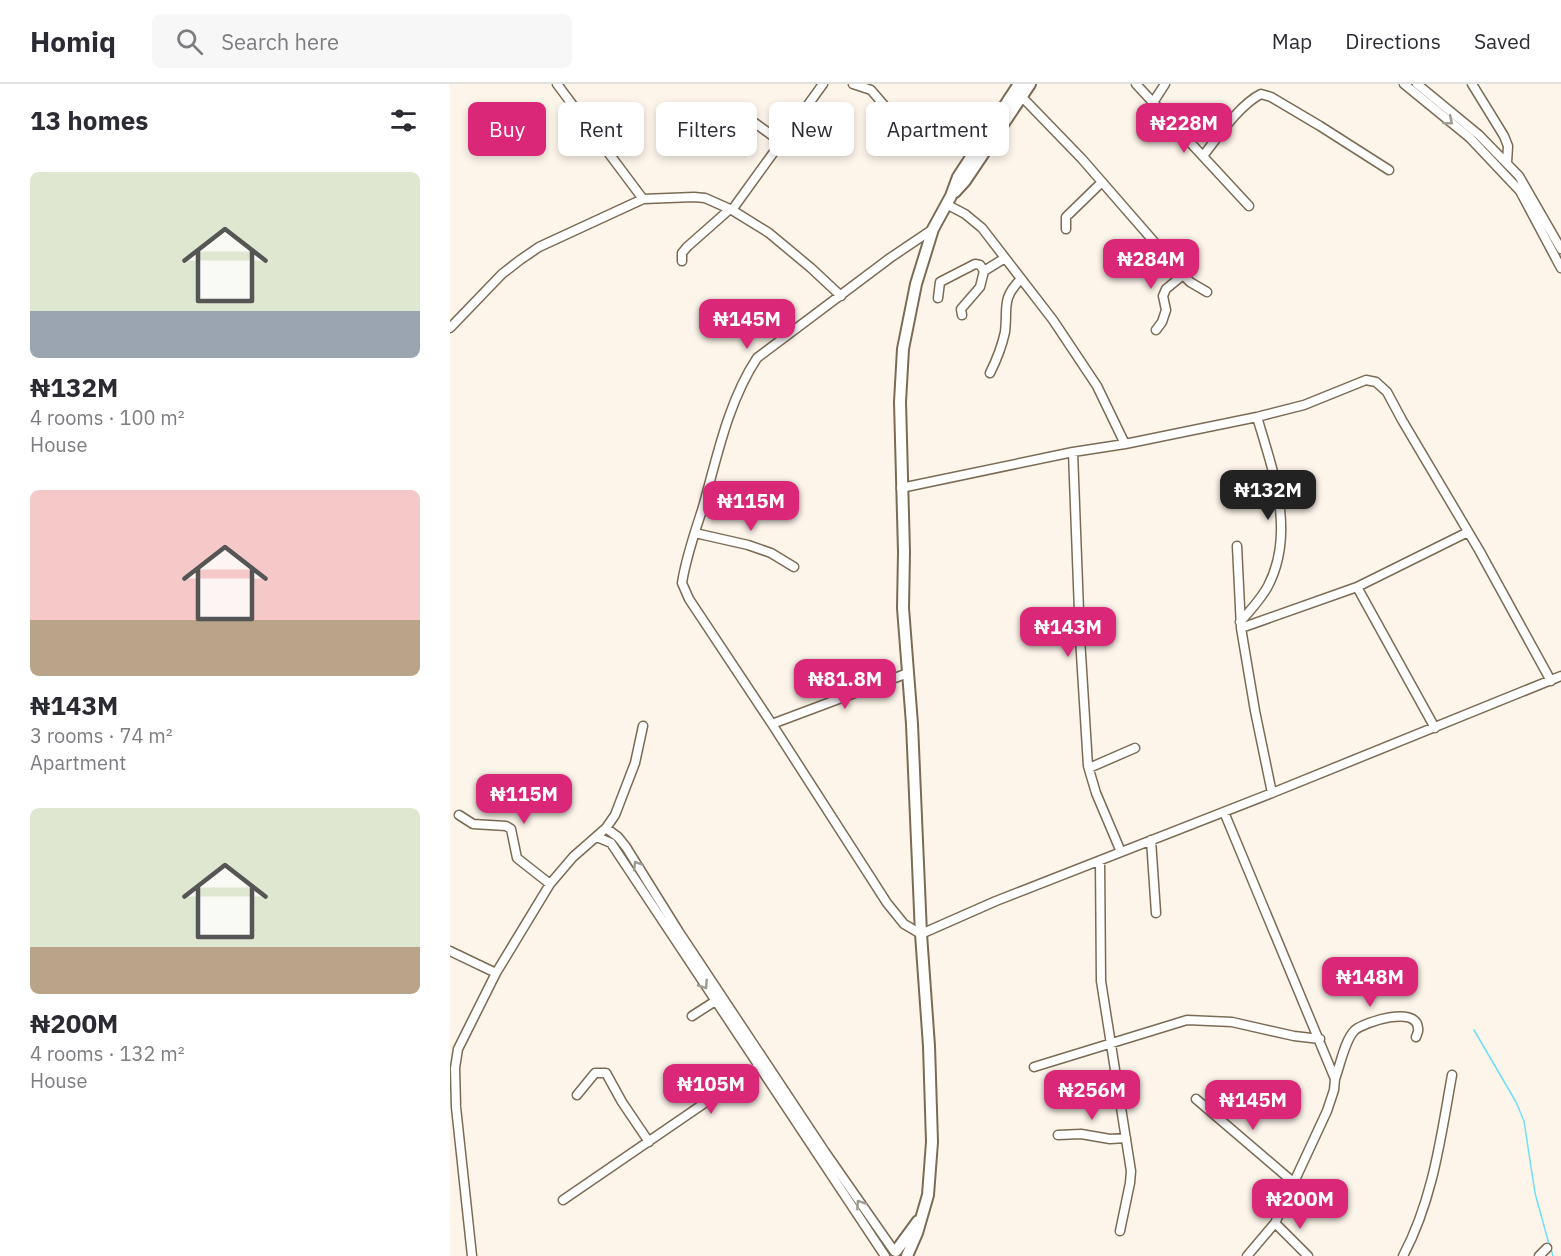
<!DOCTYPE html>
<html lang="en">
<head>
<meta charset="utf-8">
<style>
  :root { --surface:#fff; --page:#f7f7f7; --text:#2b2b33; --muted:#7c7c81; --line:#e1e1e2; --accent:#db2777 }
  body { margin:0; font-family:"IBM Plex Sans",sans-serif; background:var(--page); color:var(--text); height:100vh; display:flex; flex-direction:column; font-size:22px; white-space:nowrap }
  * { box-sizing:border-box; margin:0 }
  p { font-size:20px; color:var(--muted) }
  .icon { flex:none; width:33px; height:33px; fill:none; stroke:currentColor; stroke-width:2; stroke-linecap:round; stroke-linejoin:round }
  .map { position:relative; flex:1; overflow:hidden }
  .panel { display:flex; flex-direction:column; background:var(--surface); width:450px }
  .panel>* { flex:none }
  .top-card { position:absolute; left:18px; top:18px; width:570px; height:54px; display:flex; gap:12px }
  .price { position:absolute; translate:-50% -51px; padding:0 14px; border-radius:12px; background:var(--accent); color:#fff; font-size:20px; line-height:39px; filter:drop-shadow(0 2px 3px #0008) }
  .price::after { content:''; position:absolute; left:50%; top:36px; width:18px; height:14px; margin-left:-9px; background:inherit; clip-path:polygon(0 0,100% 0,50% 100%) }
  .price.on { background:#222; color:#fff }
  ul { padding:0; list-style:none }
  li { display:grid; align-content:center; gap:12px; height:318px; padding:0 30px }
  li span { display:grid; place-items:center; height:186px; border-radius:9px; color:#555 }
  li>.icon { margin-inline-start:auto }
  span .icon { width:108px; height:108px; fill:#fffc; stroke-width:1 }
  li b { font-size:26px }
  h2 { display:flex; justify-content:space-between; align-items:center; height:72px; padding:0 30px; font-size:26px }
  .pill { padding:0 21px; border-radius:9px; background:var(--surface); box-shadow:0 3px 9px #0003; font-size:21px; line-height:54px }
  .pill.on { background:var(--accent); color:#fff }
  header { display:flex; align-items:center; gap:36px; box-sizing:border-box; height:84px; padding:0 30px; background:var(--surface); border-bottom:2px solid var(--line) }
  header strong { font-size:28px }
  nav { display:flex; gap:33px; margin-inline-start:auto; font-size:21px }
  .search { width:420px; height:54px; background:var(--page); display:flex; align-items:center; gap:15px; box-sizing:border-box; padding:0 21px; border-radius:9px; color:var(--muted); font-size:22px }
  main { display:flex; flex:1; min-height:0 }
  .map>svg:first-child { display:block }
</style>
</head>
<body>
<header>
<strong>Homiq</strong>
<div class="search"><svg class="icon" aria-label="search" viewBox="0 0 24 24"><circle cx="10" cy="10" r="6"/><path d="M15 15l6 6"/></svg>Search here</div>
<nav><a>Map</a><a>Directions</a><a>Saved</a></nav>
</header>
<main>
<section class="panel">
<h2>13 homes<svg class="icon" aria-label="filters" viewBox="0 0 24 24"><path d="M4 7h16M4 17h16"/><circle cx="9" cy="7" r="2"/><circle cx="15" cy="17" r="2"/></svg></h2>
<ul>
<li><span style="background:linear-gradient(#dfe7d0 75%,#9aa5b1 0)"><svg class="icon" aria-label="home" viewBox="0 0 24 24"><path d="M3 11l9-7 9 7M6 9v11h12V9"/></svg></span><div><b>₦132M</b><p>4 rooms · 100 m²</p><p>House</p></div></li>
<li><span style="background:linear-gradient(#f6c9c9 70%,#b9a48a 0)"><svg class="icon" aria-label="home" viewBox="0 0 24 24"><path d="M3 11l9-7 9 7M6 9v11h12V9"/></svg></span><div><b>₦143M</b><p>3 rooms · 74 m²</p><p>Apartment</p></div></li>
<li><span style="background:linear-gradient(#dfe7d0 75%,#b9a48a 0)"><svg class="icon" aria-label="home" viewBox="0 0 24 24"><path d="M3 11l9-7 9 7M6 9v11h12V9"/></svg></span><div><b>₦200M</b><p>4 rooms · 132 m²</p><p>House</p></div></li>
</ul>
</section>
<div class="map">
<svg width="1111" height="1172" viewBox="0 0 1111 1172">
  <rect width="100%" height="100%" fill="#fdf5ea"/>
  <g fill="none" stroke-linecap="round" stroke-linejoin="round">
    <path stroke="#6fdffa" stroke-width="1.5" d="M1024,946L1066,1018L1074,1037L1085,1109L1099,1160
      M1101,1165L1103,1172"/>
    <defs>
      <path id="minor" d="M107,0L193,115
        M403,0L421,6L434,21
        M686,0L799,122
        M954,0L1020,54L1070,107L1111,184
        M967,0L1029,51L1069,92L1111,165
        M1022,0L1054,52L1058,62L1057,79
        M572,13L632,75L733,191L740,198L757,208
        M704,17L715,0
        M294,31L331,58
        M753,72C768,53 789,21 811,10L821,13L870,42L939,86
        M496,120L515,130L532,144L603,236L647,302L675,360
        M282,126L373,0
        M483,145L440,174L307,274C278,318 267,373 253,423C245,448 236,473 232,499L239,515L322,640L437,819L454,840L471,850L546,817L822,709L1111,592
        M616,145V133L652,98
        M232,177V169L237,163L280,125
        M534,187L555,174
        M488,214L490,198L525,180L530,181L534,187L530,203L511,225L512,231
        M0,244L52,190L70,176L89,163L193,115L244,113L255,114L282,126L319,149L361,184L391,212
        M706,246L712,238L716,226L713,212L716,205L733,191
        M540,289C546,277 552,262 555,248C558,223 551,215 571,195
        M623,368L630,554L638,682L646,709L671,768
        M451,404L623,368L675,360L807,333L854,321L916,296L926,298L937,308L952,336L1029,466L1101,597
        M245,449L298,461L321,469L344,483
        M787,462L791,544L805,627L822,709
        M907,503L985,644
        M790,538C800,527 811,515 818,502C846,448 823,387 807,333
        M791,544L907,503L1018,448
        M322,640L458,589
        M639,684L685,664
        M774,728L885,995L884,1006L877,1027L825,1139L797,1172
        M9,731L23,740L56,742L61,745L67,774L100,800
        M156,744L168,753L176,763L229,848L375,1068L444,1167
        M147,753L161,759L167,768L435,1172
        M701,756L706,829
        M650,777L651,897L681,1087L680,1099L670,1147
        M0,867L46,889
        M242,932L270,914
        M584,983L737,936L782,938L844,952L870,955
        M885,995C890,982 895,955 905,946C915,938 966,921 968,944C969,947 967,950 966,953
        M127,1011L145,989H156L172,1018L199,1058
        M746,1015L843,1098
        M608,1051L631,1050L660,1055L676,1054
        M113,1116L313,979
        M825,1139L858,1172
        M22,1172L6,1023L5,984L8,965L46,889L100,800L123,773L156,744L165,731L185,679L193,642
        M953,1172C983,1116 991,1052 1002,991
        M1089,1172L1097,1164"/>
      <path id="major" d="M505,108L515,97L580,0
        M446,1167L468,1137
        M457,1172L467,1149L478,1111L482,1058L479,962L471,850L462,640L453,524L454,468L450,318L453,265L466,200L483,145L501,112L508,93L569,0"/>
    </defs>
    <use href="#minor" stroke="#7c6b54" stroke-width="11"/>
    <use href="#major" stroke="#7c6b54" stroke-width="14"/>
    <use href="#minor" stroke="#fff" stroke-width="8"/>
    <use href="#major" stroke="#fff" stroke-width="10"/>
  </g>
  <defs><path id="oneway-chevron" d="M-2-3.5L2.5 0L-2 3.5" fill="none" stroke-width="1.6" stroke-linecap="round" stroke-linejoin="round" transform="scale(1.5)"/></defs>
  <g stroke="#9e9a94">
    <use href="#oneway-chevron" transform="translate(999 37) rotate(40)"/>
    <use href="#oneway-chevron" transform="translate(187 781) rotate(-122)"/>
    <use href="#oneway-chevron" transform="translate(254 901) rotate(57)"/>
    <use href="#oneway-chevron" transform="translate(410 1120) rotate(-124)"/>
  </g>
</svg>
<b class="price" style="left:734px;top:70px">₦228M</b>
<b class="price" style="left:701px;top:206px">₦284M</b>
<b class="price" style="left:297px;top:266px">₦145M</b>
<b class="price on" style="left:818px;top:437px">₦132M</b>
<b class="price" style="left:301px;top:448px">₦115M</b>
<b class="price" style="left:618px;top:574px">₦143M</b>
<b class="price" style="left:395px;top:626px">₦81.8M</b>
<b class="price" style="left:74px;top:741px">₦115M</b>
<b class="price" style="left:920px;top:924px">₦148M</b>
<b class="price" style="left:261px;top:1031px">₦105M</b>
<b class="price" style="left:642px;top:1037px">₦256M</b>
<b class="price" style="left:803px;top:1047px">₦145M</b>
<b class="price" style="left:850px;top:1146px">₦200M</b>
<div class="top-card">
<a class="pill on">Buy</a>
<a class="pill">Rent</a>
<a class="pill">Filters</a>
<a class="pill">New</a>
<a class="pill">Apartment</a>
</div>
</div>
</main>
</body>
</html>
